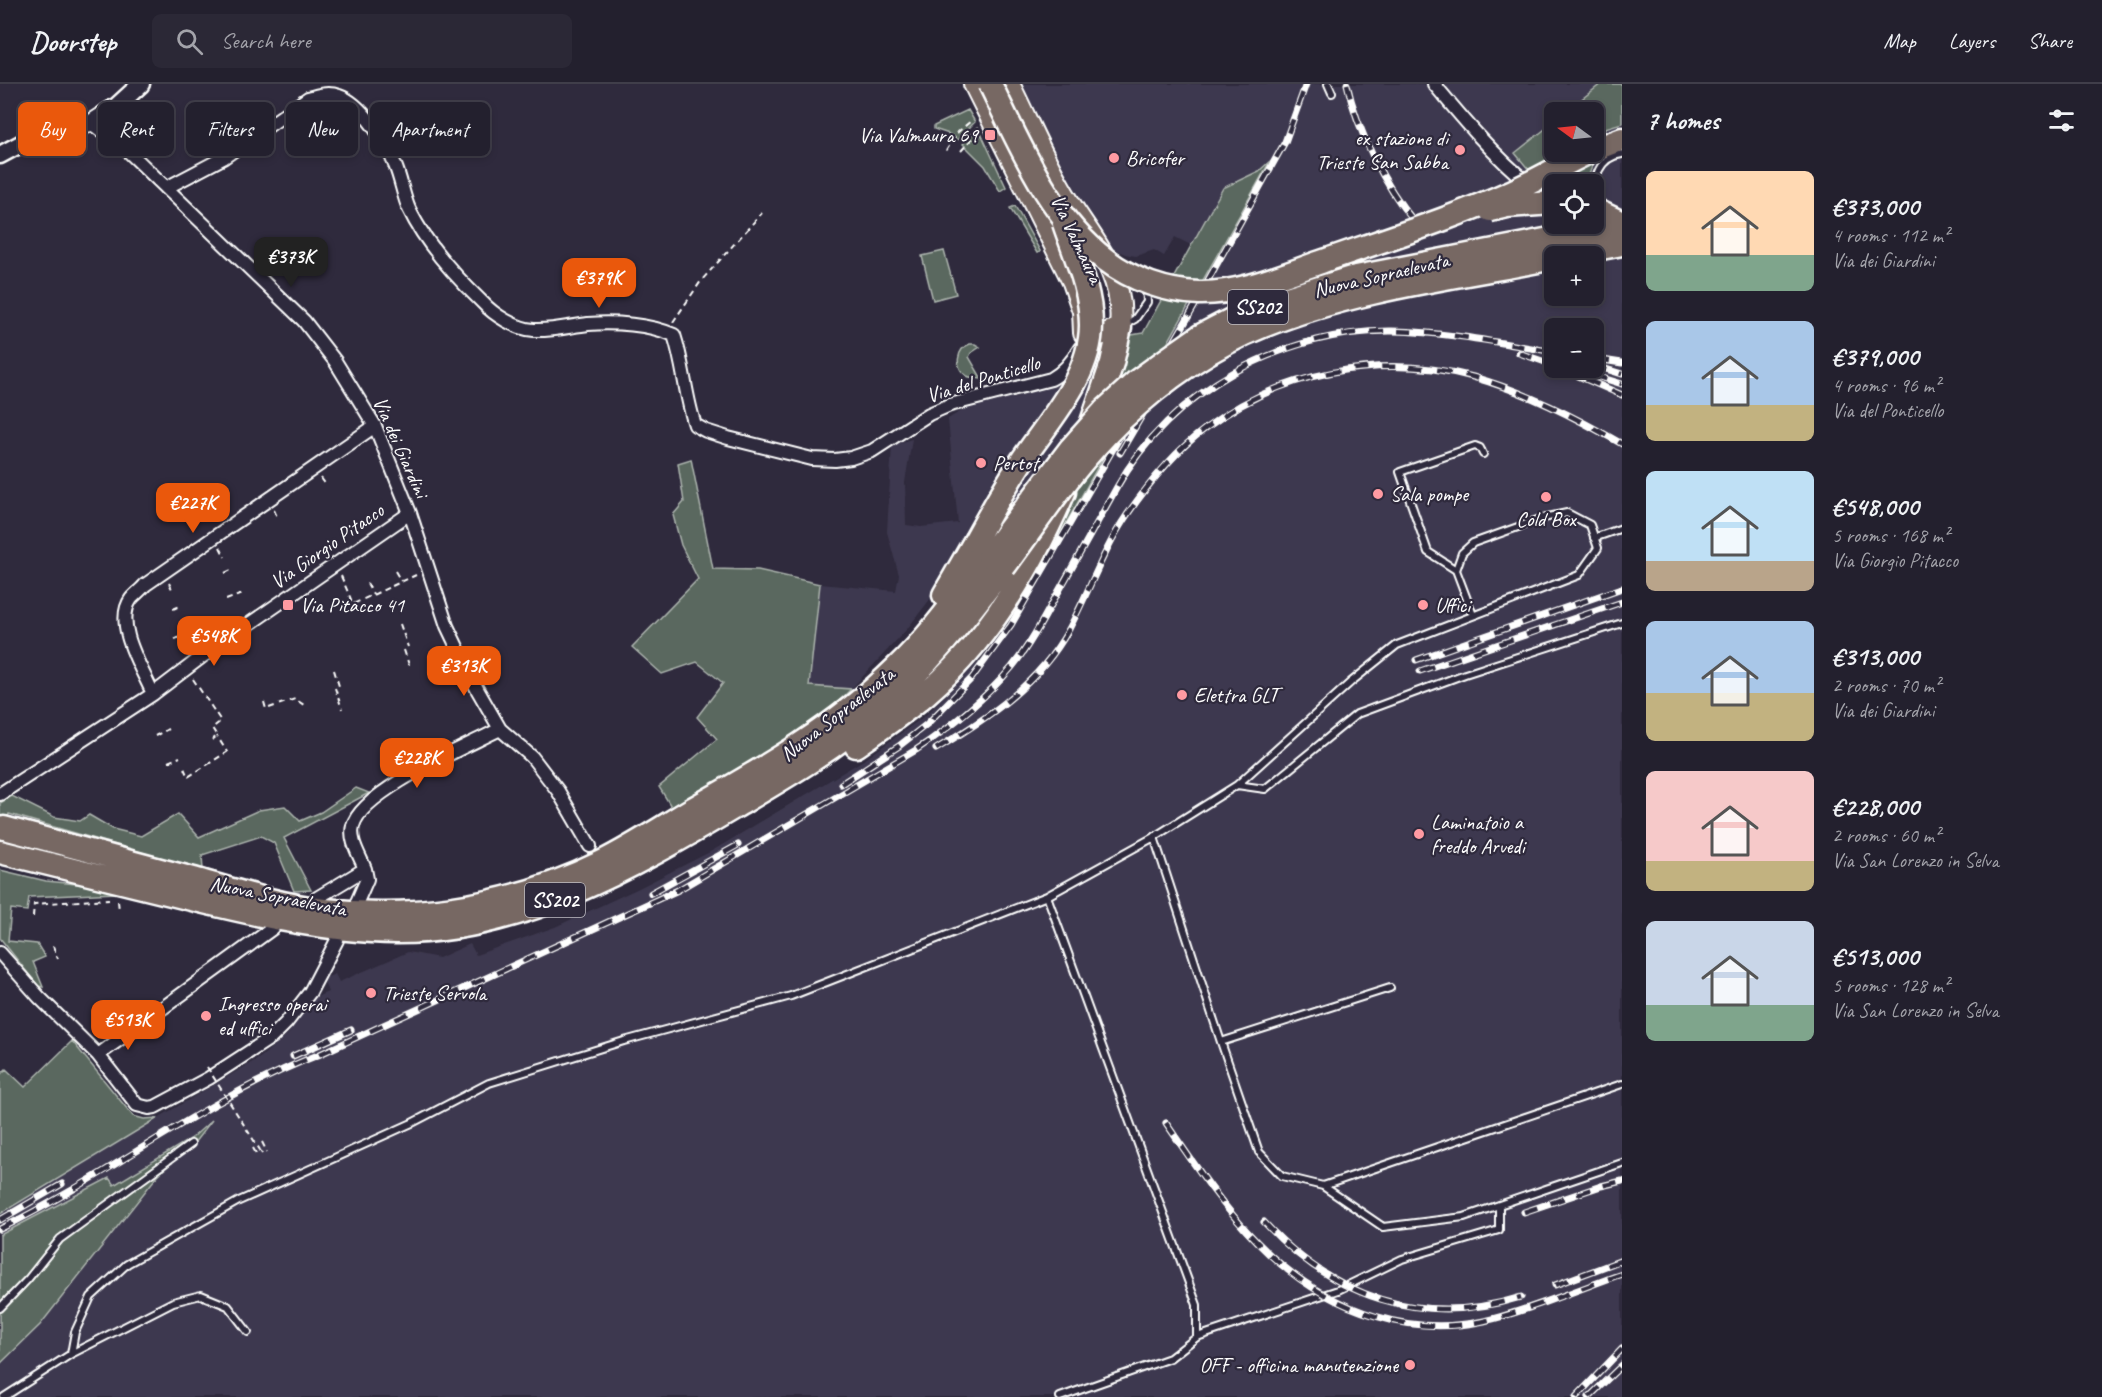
<!DOCTYPE html>
<html lang="en">
<head>
<meta charset="utf-8">
<style>
  :root { --surface:#23202e; --page:#2b2836; --text:#f1f3f6; --muted:#a3a3aa; --line:#403e4a; --accent:#ea580c }
  body { margin:0; font-family:Caveat,sans-serif; background:var(--page); color:var(--text); height:100vh; display:flex; flex-direction:column; font-size:22px; white-space:nowrap }
  * { box-sizing:border-box; margin:0 }
  p { font-size:20px; color:var(--muted) }
  .icon { flex:none; width:33px; height:33px; fill:none; stroke:currentColor; stroke-width:2; stroke-linecap:round; stroke-linejoin:round }
  .map { position:relative; flex:1; overflow:hidden }
  .details { display:flex; flex-direction:column; background:var(--surface); width:480px }
  .details>* { flex:none }
  .banner { position:absolute; left:18px; top:18px; width:570px; height:54px; display:flex; gap:12px }
  .needle { width:39px; rotate:285deg }
  .buttons { position:absolute; left:1544px; top:18px; display:grid; gap:12px }
  .buttons a { display:grid; place-items:center; width:60px; height:60px; border-radius:9px; background:var(--surface); box-shadow:0 3px 9px #0003,0 0 0 2px var(--line); font-size:30px }
  .price { position:absolute; translate:-50% -51px; padding:0 14px; border-radius:12px; background:var(--accent); color:#fff; font-size:20px; line-height:39px; filter:drop-shadow(0 2px 3px #0008) }
  .price::after { content:''; position:absolute; left:50%; top:36px; width:18px; height:14px; margin-left:-9px; background:inherit; clip-path:polygon(0 0,100% 0,50% 100%) }
  .price.selected { background:#222; color:#fff }
  ul { padding:0; list-style:none }
  li { display:flex; align-items:center; gap:18px; height:150px; padding:0 24px }
  li span { display:grid; place-items:center; flex:none; width:168px; height:120px; border-radius:9px; color:#555 }
  li>.icon { margin-inline-start:auto }
  span .icon { width:72px; height:72px; fill:#fffc; stroke-width:1 }
  li b { font-size:26px }
  h2 { display:flex; justify-content:space-between; align-items:center; height:72px; padding:0 24px; font-size:26px }
  .pill { padding:0 21px; border-radius:9px; background:var(--surface); box-shadow:0 3px 9px #0003,0 0 0 2px var(--line); font-size:21px; line-height:54px }
  .pill.selected { background:var(--accent); color:#fff }
  header { display:flex; align-items:center; gap:36px; box-sizing:border-box; height:84px; padding:0 30px; background:var(--surface); border-bottom:2px solid var(--line) }
  header strong { font-size:28px }
  nav { display:flex; gap:33px; margin-inline-start:auto; font-size:21px }
  .search { width:420px; height:54px; background:var(--page); display:flex; align-items:center; gap:15px; box-sizing:border-box; padding:0 21px; border-radius:9px; color:var(--muted); font-size:22px }
  main { display:flex; flex:1; min-height:0 }
  .map>svg:first-child { display:block }
</style>
</head>
<body>
<header>
<strong>Doorstep</strong>
<div class="search"><svg class="icon" aria-label="search" viewBox="0 0 24 24"><circle cx="10" cy="10" r="6"/><path d="M15 15l6 6"/></svg>Search here</div>
<nav><a>Map</a><a>Layers</a><a>Share</a></nav>
</header>
<main>
<div class="map">
<svg width="1622" height="1313" viewBox="0 0 1622 1313">
  <rect width="100%" height="100%" fill="#2f2a3d"/>
  <filter id="ink" filterUnits="userSpaceOnUse"><feTurbulence type="fractalNoise" baseFrequency=".0167" numOctaves="2"/><feDisplacementMap in="SourceGraphic" scale="12" xChannelSelector="R" yChannelSelector="G"/><feConvolveMatrix kernelMatrix="1 2 1 2 8 2 1 2 1" color-interpolation-filters="sRGB"/></filter>
  <g filter="url(#ink)">
    <path fill="#3e394f" fill-rule="evenodd" d="M1018,0H1601L1565,28H1554V38L1515,69L1529,86L1554,101V140H1593V100H1586L1605,44L1622,39V1313H0V1280L40,1241L158,1091L194,1059L208,1040L193,1054L114,1101L109,1095L0,1151V1130L104,1066L261,973L289,949L293,939L310,916L328,908L323,895L335,890L339,898L408,868L439,874L470,860L476,871L555,843L639,804L712,767L867,674L926,631L982,575L1033,498L1269,79L1259,87L1223,104L1191,161L1175,153L1164,172L1154,166L1136,172L1125,170L1107,162L1099,151L1067,96ZM1554,172H1593V212H1554ZM1554,244H1593V284H1554Z
      M1111,257L1064,392L938,505L907,545L851,605L809,602L820,500L896,507L899,491L887,448L892,361L912,355L905,398L906,441L921,443L958,439L948,335L966,324L977,322L978,317L1005,313L1013,314L1063,298Z"/>
    <path fill="#5a685e" stroke="#acb4ae" stroke-width="1.5" d="M1601,0H1622V39L1605,44L1586,100L1554,101L1529,86L1515,69L1554,38V68H1593V28H1565Z
      M968,26L975,38L957,56L949,50L934,45V42Z
      M978,43L1006,103L1000,107L985,82L963,60Z
      M1270,77L1033,498L1097,348L1126,252L1143,249L1223,104L1259,87Z
      M1015,122L1040,167V168L1037,169L1010,124Z
      M944,167L956,210L933,216L922,172Z
      M970,260H975L980,263L971,269L969,273L982,295C977,294 971,294 967,292C954,284 956,265 970,260Z
      M691,375L713,485L758,486L820,500L809,602L851,605C804,655 731,689 672,724L659,703L717,655L697,633L723,599L697,578L662,590L632,563L698,495L681,461L673,431L684,418L678,379Z
      M356,704L369,709L284,754L311,806L294,807L274,759L261,752L202,771L203,786L9,730L0,759V719L12,712L54,733L80,737L89,731L113,745L141,752L178,730L199,753L259,726L285,722L300,737L321,728Z
      M0,786L46,797L107,803L168,818L117,809L29,813L27,827L11,825L8,857L37,860L45,873L33,878L43,903L38,902L0,854Z
      M72,957L133,1032L144,1035L158,1034L0,1130V991L6,985L25,1003Z
      M212,1036L194,1059L158,1091L40,1241L0,1280V1151L109,1094L114,1101L192,1054Z"/>
    <g fill="none" stroke-linecap="round" stroke-linejoin="round">
      <defs>
        <path id="lane" d="M1328,0L1332,9
          M1593,115C1594,95 1598,73 1622,70
          M1123,242L1135,235L1147,218L1146,203
          M1594,454L1622,444
          M1456,486L1428,468L1400,388L1475,362L1480,364L1483,370
          M1237,701L1265,705L1357,630L1465,590L1622,539
          M1154,753L1221,958L1259,1068L1282,1092L1323,1102L1622,1000
          M1047,812L1197,1221V1253L1170,1274L1060,1313
          M1221,958L1390,904
          M1323,1102L1383,1143L1464,1133L1622,1079
          M0,1224L28,1195L60,1155L191,1060
          M1197,1253L1338,1206L1402,1175L1499,1146V1121
          M71,1270L75,1248L91,1213L127,1180L239,1117L412,1039L489,999L624,957L791,912L1047,812L1154,753L1237,701L1351,598L1397,561L1579,491L1598,464L1590,441L1567,429L1543,434L1473,459L1462,469L1456,486L1473,531
          M4,1313L71,1270L173,1218L201,1211L228,1222L248,1248"/>
        <path id="street" d="M1434,0C1463,35 1494,72 1530,101
          M91,39L129,68L304,237L335,277L375,342L410,429L447,542L477,605L500,645L532,673L558,707L590,762
          M166,104L223,74L308,14C318,11 328,8 339,12C362,19 387,60 395,81C401,95 403,111 409,125C425,159 455,192 482,218C494,231 516,245 534,246C552,247 571,242 588,240C615,238 649,240 674,251C684,281 685,312 695,341L706,347L728,354L812,375L835,376L851,374L872,367L929,330L950,321L1051,295C1064,288 1072,278 1080,264
          M153,610C143,586 113,540 131,515C135,510 141,506 145,501L375,342
          M0,710L153,610L203,572L410,429
          M365,785C360,772 349,756 353,742C361,707 468,662 500,645
          M317,814L365,785L367,795L357,818
          M0,869L39,913L98,971L273,844
          M98,971L137,1021L149,1024L155,1023L209,994L272,953L286,939L310,908L337,856"/>
        <path id="secondary" d="M0,71L26,57L51,49L91,39L117,22L141,0"/>
        <path id="primary" d="M974,0L1073,198L1083,227L1084,249C1098,253 1108,250 1120,243C1126,184 1086,151 1060,103C1041,70 1026,34 1009,0"/>
        <path id="highway" d="M1593,66L1622,55
          M1090,344L1112,279L1120,243
          M944,511L975,457
          M856,662C880,645 904,629 926,610C988,557 1032,482 1064,408
          M4,744C68,761 131,778 194,795C236,807 280,821 324,826C421,836 515,821 602,778C634,762 664,742 694,724C766,683 836,643 896,584C931,551 959,511 989,472
          M0,768C61,783 122,798 183,813C253,830 324,847 396,848C519,849 632,784 735,723C784,694 833,666 877,628C925,585 965,534 1004,483"/>
      </defs>
      <use href="#lane" stroke="#fff" stroke-width="10"/>
      <use href="#street" stroke="#fff" stroke-width="16"/>
      <use href="#secondary" stroke="#fff" stroke-width="21"/>
      <use href="#primary" stroke="#fff" stroke-width="24"/>
      <use href="#highway" stroke="#fff" stroke-width="27"/>
      <path stroke="#fff" stroke-width="2" stroke-dasharray="6 4.5" stroke-linecap="butt" d="M946,67L958,48L972,36
        M961,67L978,48
        M673,238L701,197L762,129
        M321,394L326,401
        M274,426L278,435
        M220,463L225,473
        M395,487L401,497
        M225,489L231,486
        M341,492L353,520L416,491
        M169,499L173,507
        M367,499L373,510
        M226,516L242,510
        M173,525L180,522
        M400,540L408,563
        M175,555L192,548
        M404,566L409,581
        M334,586L339,602
        M193,595L221,637L212,644L217,652L212,656
        M335,604L342,625
        M264,618L266,625L295,615L304,621
        M155,652L168,645
        M168,678L180,673
        M184,684L188,693L227,668L217,652
        M118,817L119,826
        M33,833L34,820L109,815
        M53,862L58,875
        M262,1058L267,1068
        M253,1064L258,1073
        M260,1066L262,1070"/>
      <use href="#lane" stroke="#2f2a3d" stroke-width="6"/>
      <use href="#street" stroke="#2f2a3d" stroke-width="12"/>
      <use href="#secondary" stroke="#2f2a3d" stroke-width="16"/>
      <use href="#primary" stroke="#776864" stroke-width="20"/>
      <use href="#highway" stroke="#776864" stroke-width="22"/>
      <defs>
        <path id="rail" d="M1347,0C1357,45 1384,102 1414,137
          M1208,196L1285,58L1306,0
          M1175,256L1197,218
          M1519,269L1554,281
          M1596,275L1622,279
          M1593,281L1622,290
          M1560,284L1622,311
          M1593,291L1622,300
          M1120,369L1143,330
          M1416,576L1622,504
          M1420,587L1622,518
          M936,665C988,634 1039,600 1069,545C1089,508 1103,466 1127,431C1149,399 1174,368 1206,344C1281,287 1382,269 1473,293C1526,308 1575,333 1622,360
          M841,700L899,662L927,640L972,594L1011,541L1120,353
          M651,809L738,761
          M293,972L351,946
          M1166,1039C1222,1121 1275,1202 1375,1232C1411,1243 1447,1245 1484,1237C1528,1227 1578,1205 1622,1190
          M1524,1128L1601,1102L1622,1097
          M0,1136L62,1100
          M1264,1138C1333,1213 1421,1244 1521,1213
          M0,1145C109,1092 204,1015 318,971L678,806L916,666C952,642 984,616 1012,583C1029,562 1042,538 1055,514C1076,477 1096,440 1117,403C1170,307 1283,246 1392,247C1446,248 1501,259 1554,268
          M1555,1201L1622,1176
          M1576,1313L1622,1265
          M1589,1313L1622,1281"/>
      </defs>
      <use href="#rail" stroke="#fff" stroke-width="7"/>
      <use href="#rail" stroke="#2f2a3d" stroke-width="4.5" stroke-dasharray="14" stroke-linecap="butt"/>
      <defs>
        <path id="highway-bridge" d="M990,0C1021,63 1049,132 1106,176C1132,196 1167,208 1199,209C1240,210 1283,191 1321,178C1386,155 1451,135 1513,107C1539,95 1564,80 1589,68
          M1593,125L1622,139
          M1490,126L1507,122L1554,119
          M1560,172L1622,160
          M975,457C990,430 1004,404 1021,378C1048,337 1091,293 1091,241C1091,205 1075,172 1064,139
          M989,472L1071,364L1104,327L1137,297L1166,276L1200,252L1252,225L1351,194L1622,141
          M1004,483C1041,433 1075,380 1120,337C1161,298 1210,263 1263,242C1356,205 1457,193 1554,174"/>
      </defs>
      <use href="#highway-bridge" stroke="#fff" stroke-width="27" stroke-linecap="butt"/>
      <path stroke="#fff" stroke-width="2" stroke-dasharray="6 4.5" stroke-linecap="butt" d="M207,983L260,1066"/>
      <use href="#highway-bridge" stroke="#776864" stroke-width="22"/>
    </g>
  </g>
  <g fill="#ff9aa2" stroke="#2f2a3d" stroke-width="2">
    <rect x="984" y="45" width="12" height="12" rx="3"/>
    <circle cx="1460" cy="66" r="6"/>
    <circle cx="1114" cy="74" r="6"/>
    <circle cx="981" cy="379" r="6"/>
    <circle cx="1378" cy="410" r="6"/>
    <circle cx="1546" cy="413" r="6"/>
    <rect x="282" y="515" width="12" height="12" rx="3"/>
    <circle cx="1423" cy="521" r="6"/>
    <circle cx="1182" cy="611" r="6"/>
    <circle cx="1419" cy="750" r="6"/>
    <circle cx="371" cy="909" r="6"/>
    <circle cx="206" cy="932" r="6"/>
    <circle cx="1410" cy="1281" r="6"/>
  </g>
  <g text-anchor="middle" stroke-width="4.5" stroke-linejoin="round" paint-order="stroke">
    <g fill="#2f2a3d" stroke="#c1bfc5" stroke-width="1.5">
      <rect x="1228" y="206" width="60" height="34" rx="4.5"/>
      <rect x="525" y="799" width="60" height="34" rx="4.5"/>
    </g>
    <g font-size="20" font-weight="bold" fill="#fff">
      <text x="1258" y="230">SS202</text>
      <text x="555" y="823">SS202</text>
    </g>
    <g font-size="21" fill="#fff" stroke="#2f2a3d" text-anchor="start">
      <text x="978" y="58" text-anchor="end">Via Valmaura 69</text>
      <text x="1448" y="61" text-anchor="end">ex stazione di<tspan x="1448" dy="24">Trieste San Sabba</tspan></text>
      <text x="1126" y="81">Bricofer</text>
      <text x="993" y="386">Pertot</text>
      <text x="1390" y="417">Sala pompe</text>
      <text x="1546" y="442" text-anchor="middle">Cold Box</text>
      <text x="300" y="528">Via Pitacco 41</text>
      <text x="1435" y="528">Uffici</text>
      <text x="1194" y="618">Elettra GLT</text>
      <text x="1431" y="745">Laminatoio a<tspan x="1431" dy="24">freddo Arvedi</tspan></text>
      <text x="383" y="916">Trieste Servola</text>
      <text x="218" y="927">Ingresso operai<tspan x="218" dy="24">ed uffici</tspan></text>
      <text x="1398" y="1288" text-anchor="end">OFF - officina manutenzione</text>
    </g>
    <g font-size="21" fill="#fff" stroke="#2f2a3d">
      <text transform="translate(1077 155) rotate(65)" y="7">Via Valmaura</text>
      <text transform="translate(1381 191) rotate(-13)" y="7">Nuova Sopraelevata</text>
      <text transform="translate(983 295) rotate(-17)" y="7">Via del Ponticello</text>
      <text transform="translate(401 363) rotate(66)" y="7">Via dei Giardini</text>
      <text transform="translate(327 462) rotate(-35)" y="7">Via Giorgio Pitacco</text>
      <text transform="translate(837 630) rotate(-38)" y="7">Nuova Sopraelevata</text>
      <text transform="translate(278 812) rotate(11)" y="7">Nuova Sopraelevata</text>
    </g>
  </g>
</svg>
<div class="buttons">
<a><svg class="needle" viewBox="-14 -14 28 28"><path d="M0-13l5 13h-10z" fill="#e53935"/><path d="M0 13l5-13h-10z" fill="#a3a3aa"/></svg></a>
<a><svg class="icon" aria-label="locate" viewBox="0 0 24 24"><circle cx="12" cy="12" r="6"/><path d="M12 2v4M12 18v4M2 12h4M18 12h4"/></svg></a>
<a>+</a>
<a>−</a>
</div>
<b class="price selected" style="left:291px;top:204px">€373K</b>
<b class="price" style="left:599px;top:225px">€379K</b>
<b class="price" style="left:193px;top:450px">€227K</b>
<b class="price" style="left:214px;top:583px">€548K</b>
<b class="price" style="left:464px;top:613px">€313K</b>
<b class="price" style="left:417px;top:705px">€228K</b>
<b class="price" style="left:128px;top:967px">€513K</b>
<div class="banner">
<a class="pill selected">Buy</a>
<a class="pill">Rent</a>
<a class="pill">Filters</a>
<a class="pill">New</a>
<a class="pill">Apartment</a>
</div>
</div>
<section class="details">
<h2>7 homes<svg class="icon" aria-label="filters" viewBox="0 0 24 24"><path d="M4 7h16M4 17h16"/><circle cx="9" cy="7" r="2"/><circle cx="15" cy="17" r="2"/></svg></h2>
<ul>
<li><span style="background:linear-gradient(#ffd9b3 70%,#7fa58c 0)"><svg class="icon" aria-label="home" viewBox="0 0 24 24"><path d="M3 11l9-7 9 7M6 9v11h12V9"/></svg></span><div><b>€373,000</b><p>4 rooms · 112 m²</p><p>Via dei Giardini</p></div></li>
<li><span style="background:linear-gradient(#a9c7e8 70%,#c2b280 0)"><svg class="icon" aria-label="home" viewBox="0 0 24 24"><path d="M3 11l9-7 9 7M6 9v11h12V9"/></svg></span><div><b>€379,000</b><p>4 rooms · 96 m²</p><p>Via del Ponticello</p></div></li>
<li><span style="background:linear-gradient(#bfe0f5 75%,#b9a48a 0)"><svg class="icon" aria-label="home" viewBox="0 0 24 24"><path d="M3 11l9-7 9 7M6 9v11h12V9"/></svg></span><div><b>€548,000</b><p>5 rooms · 168 m²</p><p>Via Giorgio Pitacco</p></div></li>
<li><span style="background:linear-gradient(#a9c7e8 60%,#c2b280 0)"><svg class="icon" aria-label="home" viewBox="0 0 24 24"><path d="M3 11l9-7 9 7M6 9v11h12V9"/></svg></span><div><b>€313,000</b><p>2 rooms · 70 m²</p><p>Via dei Giardini</p></div></li>
<li><span style="background:linear-gradient(#f6c9c9 75%,#c2b280 0)"><svg class="icon" aria-label="home" viewBox="0 0 24 24"><path d="M3 11l9-7 9 7M6 9v11h12V9"/></svg></span><div><b>€228,000</b><p>2 rooms · 60 m²</p><p>Via San Lorenzo in Selva</p></div></li>
<li><span style="background:linear-gradient(#c9d6e8 70%,#7fa58c 0)"><svg class="icon" aria-label="home" viewBox="0 0 24 24"><path d="M3 11l9-7 9 7M6 9v11h12V9"/></svg></span><div><b>€513,000</b><p>5 rooms · 128 m²</p><p>Via San Lorenzo in Selva</p></div></li>
</ul>
</section>
</main>
</body>
</html>
